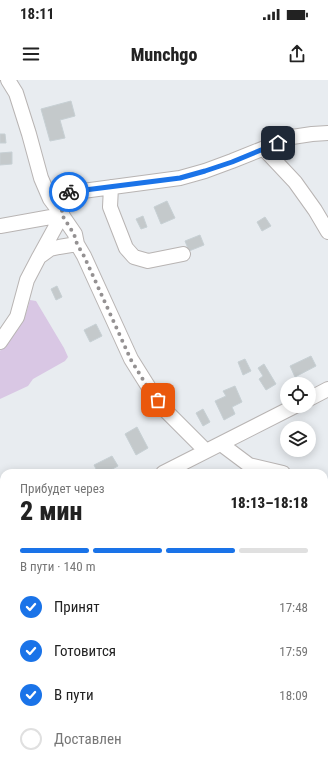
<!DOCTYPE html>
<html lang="ru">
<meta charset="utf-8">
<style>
:root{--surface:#fff;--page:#f2f2f2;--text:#222;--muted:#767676;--line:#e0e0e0;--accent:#1a73e8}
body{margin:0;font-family:"Roboto Condensed",sans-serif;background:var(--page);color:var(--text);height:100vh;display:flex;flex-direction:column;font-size:15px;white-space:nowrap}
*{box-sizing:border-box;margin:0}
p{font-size:13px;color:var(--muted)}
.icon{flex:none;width:22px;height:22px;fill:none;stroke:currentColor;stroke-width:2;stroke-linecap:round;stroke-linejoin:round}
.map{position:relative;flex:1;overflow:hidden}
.sheet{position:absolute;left:0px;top:389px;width:328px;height:300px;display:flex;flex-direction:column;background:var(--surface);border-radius:12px 12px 0 0;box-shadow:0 2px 10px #0003}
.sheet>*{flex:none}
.fabs{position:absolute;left:280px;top:297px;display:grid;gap:8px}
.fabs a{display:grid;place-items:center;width:36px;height:36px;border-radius:50%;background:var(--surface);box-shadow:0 2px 10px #0003;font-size:20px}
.pin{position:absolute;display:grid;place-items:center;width:34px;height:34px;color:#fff;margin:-17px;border-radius:8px;box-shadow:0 2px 6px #0006}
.courier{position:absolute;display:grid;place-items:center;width:40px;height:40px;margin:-20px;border:3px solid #1a73e8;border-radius:50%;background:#fff;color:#222;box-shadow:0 1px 5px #0007}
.summary em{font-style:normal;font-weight:800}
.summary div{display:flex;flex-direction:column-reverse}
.summary{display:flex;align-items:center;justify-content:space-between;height:68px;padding:0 20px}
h1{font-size:26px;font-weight:800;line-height:30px}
.bar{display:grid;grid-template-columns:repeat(4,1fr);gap:6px 4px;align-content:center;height:48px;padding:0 20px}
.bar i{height:5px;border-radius:3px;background:var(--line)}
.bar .current{background:var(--accent)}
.bar p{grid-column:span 4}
ol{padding:0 20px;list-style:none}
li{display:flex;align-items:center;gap:12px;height:44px}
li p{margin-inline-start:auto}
li .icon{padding:4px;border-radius:50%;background:var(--accent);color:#fff;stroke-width:4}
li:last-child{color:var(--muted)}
li i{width:22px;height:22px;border:2px solid var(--line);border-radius:50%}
.status{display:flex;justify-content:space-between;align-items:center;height:28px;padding:0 20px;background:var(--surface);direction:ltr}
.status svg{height:11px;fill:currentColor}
header{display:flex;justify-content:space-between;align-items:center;height:52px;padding:0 20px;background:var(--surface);font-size:18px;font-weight:800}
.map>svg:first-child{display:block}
.green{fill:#d9c7e4}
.building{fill:#c4c9cb;stroke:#c7d0d4}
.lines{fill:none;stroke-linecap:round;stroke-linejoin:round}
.minor-casing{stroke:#b8b4b3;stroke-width:16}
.major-casing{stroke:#6cbbe4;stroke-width:20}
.minor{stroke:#fff;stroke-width:14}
.major{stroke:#b5d9f7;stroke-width:18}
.done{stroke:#949192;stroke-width:4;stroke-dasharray:0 7.2}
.route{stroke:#1a73e8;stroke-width:5}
</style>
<div class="status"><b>18:11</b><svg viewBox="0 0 49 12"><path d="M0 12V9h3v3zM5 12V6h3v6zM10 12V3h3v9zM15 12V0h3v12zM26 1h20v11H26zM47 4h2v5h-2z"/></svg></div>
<header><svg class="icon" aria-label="menu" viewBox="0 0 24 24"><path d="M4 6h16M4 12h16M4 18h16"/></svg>Munchgo<svg class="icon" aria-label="share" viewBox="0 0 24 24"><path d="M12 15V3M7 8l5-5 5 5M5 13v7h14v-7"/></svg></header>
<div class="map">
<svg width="328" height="689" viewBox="0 0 328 689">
<rect width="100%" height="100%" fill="#e8ecf0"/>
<path class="green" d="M30,220L36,221L64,268L68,277L65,281L33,299L28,306L0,319V271C5,263 12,257 18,249C24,240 27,231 30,220Z"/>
<path class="building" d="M71,21L75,36L60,40L65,58L50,61L41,29Z
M0,54H5L6,63H0Z
M12,72V84L0,85V73Z
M167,121L175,138L161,144L154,127Z
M143,136L147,147L141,149L136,139Z
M265,137L271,146L262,151L257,142Z
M200,155L204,165L189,171L185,161Z
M57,206L62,217L56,220L51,209Z
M96,244L102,256L90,262L84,250Z
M311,276L316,286L295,297L290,286Z
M245,279L251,291L243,295L238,282Z
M264,284L276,304L266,310L259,299L263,296L258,288Z
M235,306L242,322L232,327L235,334L224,340L215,321L226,316L223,311Z
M203,329L210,342L203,346L196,333Z
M137,347L148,368L136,375L125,354Z
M112,376L118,386L105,393H98L94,385Z
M328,479V492H327L324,488V482Z
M324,550L328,556V565L324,568Z
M0,589H1L4,596V607L0,609Z"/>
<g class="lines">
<g class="minor-casing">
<path id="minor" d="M8,0L16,13L29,54L41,98L50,119L62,135L75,154L77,164L84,176L131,279L151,311L165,330L206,371
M264,69L295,102L315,130L328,152
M111,107L110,127L126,168L134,177L148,181L183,174
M0,146L62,135
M39,177L62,135V119L68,113L180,98L205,91L232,81L292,57L312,54L328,53
M0,262L17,237L27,200L39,177L50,169L59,167L77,164
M309,319L328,309
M221,364L249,385L283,393
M163,393L295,326
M324,435L328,443
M0,477L4,474
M324,612L328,606
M77,689L95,685
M209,689L216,685"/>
</g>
<g class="major-casing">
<path id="major" d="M324,651L328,644
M303,689L306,685"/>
</g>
<use href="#minor" class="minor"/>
<use href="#major" class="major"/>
</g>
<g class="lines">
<path class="done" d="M69,112L62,119V135L74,154L77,164L84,176L131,280L150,311L158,320"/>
<path class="route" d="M69,112L180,98L205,91L232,82L278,63"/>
</g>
</svg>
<div class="fabs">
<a><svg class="icon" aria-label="locate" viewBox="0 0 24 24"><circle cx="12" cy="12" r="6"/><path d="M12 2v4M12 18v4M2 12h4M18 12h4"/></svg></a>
<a><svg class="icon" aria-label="layers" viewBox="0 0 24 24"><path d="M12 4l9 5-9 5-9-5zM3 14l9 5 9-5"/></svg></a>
</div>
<div class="pin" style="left:158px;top:320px;background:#ea580c"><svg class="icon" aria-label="bag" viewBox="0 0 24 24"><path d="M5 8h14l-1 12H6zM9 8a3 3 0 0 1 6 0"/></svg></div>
<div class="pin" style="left:278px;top:63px;background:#1f2937"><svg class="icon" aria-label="home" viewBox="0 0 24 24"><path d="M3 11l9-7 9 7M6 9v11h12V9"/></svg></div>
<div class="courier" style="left:69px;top:112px"><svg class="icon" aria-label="bike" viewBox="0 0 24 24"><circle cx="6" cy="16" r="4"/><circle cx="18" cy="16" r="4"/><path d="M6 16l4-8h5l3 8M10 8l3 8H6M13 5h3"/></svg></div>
<section class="sheet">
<div class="summary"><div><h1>2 мин</h1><p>Прибудет через</p></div><em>18:13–18:18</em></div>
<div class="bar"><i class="current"></i><i class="current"></i><i class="current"></i><i></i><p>В пути · 140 m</p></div>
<ol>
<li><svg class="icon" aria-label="check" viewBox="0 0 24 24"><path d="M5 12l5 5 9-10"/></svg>Принят<p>17:48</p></li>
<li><svg class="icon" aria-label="check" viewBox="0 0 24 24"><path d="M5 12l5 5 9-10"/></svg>Готовится<p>17:59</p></li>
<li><svg class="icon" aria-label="check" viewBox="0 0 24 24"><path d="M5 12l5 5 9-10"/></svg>В пути<p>18:09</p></li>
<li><i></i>Доставлен</li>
</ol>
</section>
</div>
